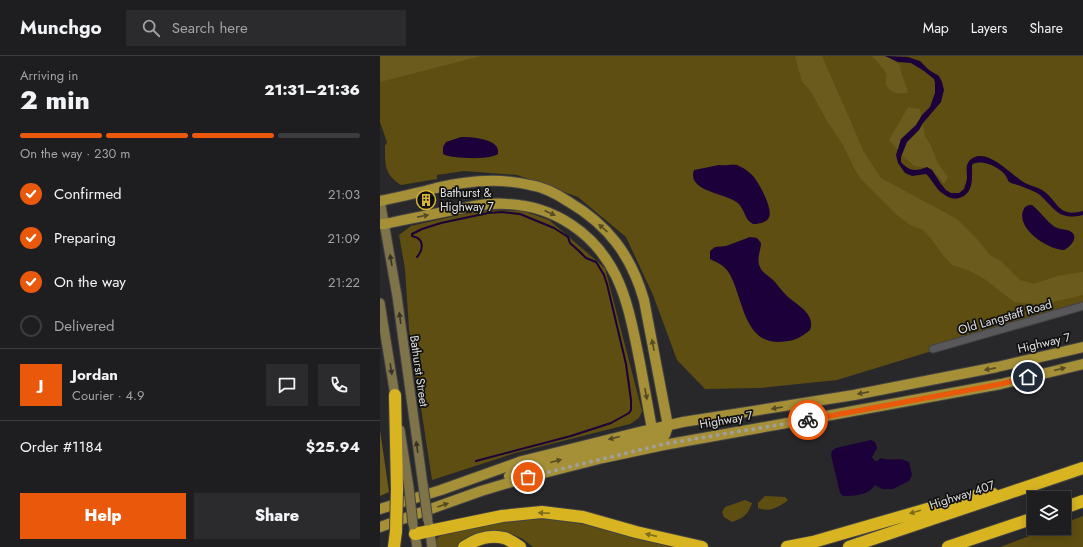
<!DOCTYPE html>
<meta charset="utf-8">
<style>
:root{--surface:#1e1e20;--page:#2b2b2d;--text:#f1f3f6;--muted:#a1a2a5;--line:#3c3c3e;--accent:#ea580c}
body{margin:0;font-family:Jost,sans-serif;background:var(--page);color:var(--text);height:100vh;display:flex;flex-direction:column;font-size:15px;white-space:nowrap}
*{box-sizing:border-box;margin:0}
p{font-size:13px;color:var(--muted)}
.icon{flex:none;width:22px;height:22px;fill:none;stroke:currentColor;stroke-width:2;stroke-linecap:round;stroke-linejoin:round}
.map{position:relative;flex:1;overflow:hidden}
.sheet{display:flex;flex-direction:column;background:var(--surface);width:380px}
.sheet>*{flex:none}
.buttons{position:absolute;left:647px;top:435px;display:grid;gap:8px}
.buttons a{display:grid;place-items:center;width:44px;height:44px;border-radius:0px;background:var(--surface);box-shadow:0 2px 10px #0003,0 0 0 1px var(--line);font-size:20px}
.pin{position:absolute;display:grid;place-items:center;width:34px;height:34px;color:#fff;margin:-17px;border:2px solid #fff;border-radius:50%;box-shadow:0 1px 4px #0007}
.courier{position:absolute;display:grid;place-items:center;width:40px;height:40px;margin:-20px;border:3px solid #ea580c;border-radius:50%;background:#fff;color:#222;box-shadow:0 1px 5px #0007}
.summary em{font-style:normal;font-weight:800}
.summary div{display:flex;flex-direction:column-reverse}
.summary{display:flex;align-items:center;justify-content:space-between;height:68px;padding:0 20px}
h1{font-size:26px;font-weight:800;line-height:30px}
.bar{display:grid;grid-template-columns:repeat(4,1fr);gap:6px 4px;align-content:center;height:48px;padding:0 20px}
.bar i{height:5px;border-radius:3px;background:var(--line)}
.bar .on{background:var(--accent)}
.bar p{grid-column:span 4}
.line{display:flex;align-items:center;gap:10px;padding:0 20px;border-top:1px solid var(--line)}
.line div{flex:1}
.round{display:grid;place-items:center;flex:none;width:42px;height:42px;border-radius:0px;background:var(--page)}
ol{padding:0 20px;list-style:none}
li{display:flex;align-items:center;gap:12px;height:44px}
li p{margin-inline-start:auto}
li .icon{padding:4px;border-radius:50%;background:var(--accent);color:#fff;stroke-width:4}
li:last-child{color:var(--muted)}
li i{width:22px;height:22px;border:2px solid var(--line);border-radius:50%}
.button{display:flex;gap:8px;margin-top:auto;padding:8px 20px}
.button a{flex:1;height:46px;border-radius:0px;background:var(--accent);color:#fff;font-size:16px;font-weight:800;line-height:46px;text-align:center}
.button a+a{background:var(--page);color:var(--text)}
header{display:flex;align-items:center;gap:24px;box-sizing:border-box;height:56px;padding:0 20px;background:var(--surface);border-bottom:1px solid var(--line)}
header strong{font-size:19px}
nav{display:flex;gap:22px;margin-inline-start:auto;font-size:14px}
.search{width:280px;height:36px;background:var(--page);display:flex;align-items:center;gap:10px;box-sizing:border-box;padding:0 14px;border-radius:0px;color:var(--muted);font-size:15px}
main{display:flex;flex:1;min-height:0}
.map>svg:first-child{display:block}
.green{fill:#5e4e11}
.forest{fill:#6b5b1d}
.water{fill:#1b003a}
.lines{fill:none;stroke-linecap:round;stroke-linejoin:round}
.stream{stroke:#1b003a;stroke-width:2}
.street-casing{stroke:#434344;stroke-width:9}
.secondary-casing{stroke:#434344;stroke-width:11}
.primary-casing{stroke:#434344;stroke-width:12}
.highway-casing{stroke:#434344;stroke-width:14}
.street{stroke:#58575a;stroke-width:7}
.secondary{stroke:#7e7349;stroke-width:9}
.primary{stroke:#a58f37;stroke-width:10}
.highway{stroke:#d8b520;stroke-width:12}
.secondary-bridge-casing{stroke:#434344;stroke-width:11;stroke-linecap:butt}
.highway-bridge-casing{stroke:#434344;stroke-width:14;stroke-linecap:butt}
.secondary-bridge{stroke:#7e7349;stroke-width:9}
.highway-bridge{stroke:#d8b520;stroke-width:12}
.oneway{fill:#544a23}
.oneway2{fill:#373325}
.oneway3{fill:#7e6b1a}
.done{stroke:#a0a0a1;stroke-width:4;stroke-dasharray:0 7.2}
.route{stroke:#ea580c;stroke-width:5}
.labels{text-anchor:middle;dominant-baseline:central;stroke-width:3.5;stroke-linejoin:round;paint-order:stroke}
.poi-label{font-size:12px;fill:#e0e0e1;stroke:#111112;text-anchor:start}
.street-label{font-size:12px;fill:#e0e0e1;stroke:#111112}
</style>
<header>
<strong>Munchgo</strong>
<div class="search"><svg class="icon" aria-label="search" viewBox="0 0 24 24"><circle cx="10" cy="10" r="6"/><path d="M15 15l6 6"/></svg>Search here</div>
<nav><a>Map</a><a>Layers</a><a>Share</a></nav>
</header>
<main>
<section class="sheet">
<div class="summary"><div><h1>2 min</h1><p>Arriving in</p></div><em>21:31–21:36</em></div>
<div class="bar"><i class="on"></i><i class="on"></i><i class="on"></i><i></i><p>On the way · 230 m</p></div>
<ol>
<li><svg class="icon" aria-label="check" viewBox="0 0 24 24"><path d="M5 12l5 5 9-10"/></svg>Confirmed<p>21:03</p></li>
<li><svg class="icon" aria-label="check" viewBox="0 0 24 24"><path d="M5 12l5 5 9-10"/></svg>Preparing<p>21:09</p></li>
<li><svg class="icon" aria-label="check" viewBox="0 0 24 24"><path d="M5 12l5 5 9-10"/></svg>On the way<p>21:22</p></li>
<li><i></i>Delivered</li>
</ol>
<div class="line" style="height:72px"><b class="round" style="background:var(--accent);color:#fff">J</b><div><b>Jordan</b><p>Courier · 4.9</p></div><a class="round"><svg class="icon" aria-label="chat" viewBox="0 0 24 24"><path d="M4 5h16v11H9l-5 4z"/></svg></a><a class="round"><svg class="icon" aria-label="phone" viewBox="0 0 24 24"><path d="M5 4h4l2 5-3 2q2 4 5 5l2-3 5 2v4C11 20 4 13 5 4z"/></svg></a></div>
<div class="line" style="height:52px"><div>Order #1184</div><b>$25.94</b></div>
<div class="button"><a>Help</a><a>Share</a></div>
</section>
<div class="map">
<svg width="703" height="491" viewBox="0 0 703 491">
<rect width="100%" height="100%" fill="#28282a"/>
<path class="green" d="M0,0H703V249L457,324L380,332L325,333L297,304L273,239L246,181L198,141L137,119L84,115L57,119V123L21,129C4,118 5,108 5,90L7,86L0,66Z
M101,154L143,155L169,164L225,212L262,355L259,362L250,368L135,397L52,424L29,273L25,213L19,179L31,170Z
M385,440L405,441L408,444C399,451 389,457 378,452V447Z
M365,444L372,447C368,459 363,462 352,466L344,461L342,456L345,451Z
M703,460V491H620L671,472H684V467Z
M164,461L220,471L293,491H153L143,483L132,478L118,476L82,487L77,491H57L56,484L58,481L65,478L121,465Z"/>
<path class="forest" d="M0,0H101L0,26Z
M415,0H442L484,96L501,122L577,163L596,182L610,199L622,206L640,224L654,228L677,220L703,216V239L673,246L659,248L634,246L606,224L590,215L572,209L562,198L553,185L543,174L530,169L517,159L481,123L475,114L463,89L447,65L430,34L422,26Z
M492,0H507L520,9C521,21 526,26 528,37C520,38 509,38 506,28C505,25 507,21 506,18C503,11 497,6 492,0Z
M528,51L540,53L545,80L550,88L559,109L568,121L564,128L552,113L534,110L523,100L509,84Z
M0,374L9,436L0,440Z"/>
<path class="water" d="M505,0L528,1L540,5L549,14L559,20L562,26L564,34L561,46L543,67L539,74L527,86L521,101V106C529,115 535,116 547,111L552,114L561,128L566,134L571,137H579L584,133C585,129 587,125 587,121C587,115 585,109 590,104C606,89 632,120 645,127C651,130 657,131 662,134C679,145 677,162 703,155V159C679,165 675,153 660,139C655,135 638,129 631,127L628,125C627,114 601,101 592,109C592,122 594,138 579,142C573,144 567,141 562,137C555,132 552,123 546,118L532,120L525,117L518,107L516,99L521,83L536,69L542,59L550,51L555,37V27L554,23L544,15L531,7L518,6Z
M81,81C91,81 111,82 117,91C118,93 118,96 118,98C111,104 71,103 63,98V91L66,86Z
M339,109C345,110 352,108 357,109C362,111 370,116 373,120C379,127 395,155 388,163C385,167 378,168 373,168C365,164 365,155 359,148C348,137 306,136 314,114Z
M649,149H652C660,155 666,165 675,171C679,173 683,173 687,174C701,178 692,190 684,194C667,194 632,170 645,151Z
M370,181L377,182L381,187C381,195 376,202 380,211C382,217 391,221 395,226C399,231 403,236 407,240C417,249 436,258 430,274C419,283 414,285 399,286C363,287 363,240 349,217C344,209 338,207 330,203V195L335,191L346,190Z
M491,384L495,386L497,392L492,401L494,404L497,405L501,402C511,406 519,400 529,406L532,419L529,425L513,433H502L495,429C489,439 475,440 463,440L460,437L451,399L452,395L456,392Z"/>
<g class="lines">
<path class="stream" d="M37,201C44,193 44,182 32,180V178L42,173L61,167L108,157L122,156L140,158L174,172L188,181L190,187L199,195L206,202L216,206L218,209L224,219L227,228L246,308L251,344V354L249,357L231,367L191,380L96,405"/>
<g class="street-casing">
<path id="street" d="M553,293L703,250"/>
</g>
<g class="secondary-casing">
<path id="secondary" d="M0,144L17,240L43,429
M0,247L16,346
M20,374L29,432
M49,469L52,491
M34,473L37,491"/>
</g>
<g class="primary-casing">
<path id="primary" d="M0,145C19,141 38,137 56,132C65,130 74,128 83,127C104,124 129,124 150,129C164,131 177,138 189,146C228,169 251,199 264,244L288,370L285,379L174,406L129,420
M0,168H5C27,163 50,159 73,154C91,151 109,146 127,148C174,150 215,177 236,220C249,247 254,278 260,307C264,329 268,351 272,373L275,378
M0,453L61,434L142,405L259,376L303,366L474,339L617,311L703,291
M0,471L101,435L148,421L223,402L284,389L435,362L621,328L703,308"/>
</g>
<g class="highway-casing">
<path id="highway" d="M15,339L17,433
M684,452L703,445
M35,478L122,460L162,456L203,461L256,476L322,491
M14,491L16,475
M84,491C96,483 109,478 124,482C129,483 135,488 140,491
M407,491L433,486L589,441L613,438
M469,491L703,412
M568,491L654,462"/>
</g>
<use href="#street" class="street"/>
<use href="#secondary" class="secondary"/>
<use href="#primary" class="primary"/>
<use href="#highway" class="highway"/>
<g class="secondary-bridge-casing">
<path id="secondary-bridge" d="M43,429L48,465
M29,432L33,469"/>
</g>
<g class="highway-bridge-casing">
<path id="highway-bridge" d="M16,475L17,433"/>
</g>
<use href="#secondary-bridge" class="secondary-bridge"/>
<use href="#highway-bridge" class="highway-bridge"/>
</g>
<defs><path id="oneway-solid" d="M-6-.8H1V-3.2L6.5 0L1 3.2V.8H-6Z"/></defs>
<g class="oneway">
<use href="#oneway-solid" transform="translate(170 157) rotate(24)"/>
<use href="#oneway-solid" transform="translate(43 160) rotate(-11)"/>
<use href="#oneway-solid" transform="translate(223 172) rotate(-138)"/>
<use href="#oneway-solid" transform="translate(273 289) rotate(-101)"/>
<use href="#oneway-solid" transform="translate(610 313) rotate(169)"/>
<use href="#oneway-solid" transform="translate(680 313) rotate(-14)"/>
<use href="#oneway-solid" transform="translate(483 337) rotate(169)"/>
<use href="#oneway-solid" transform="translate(266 338) rotate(79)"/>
<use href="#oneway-solid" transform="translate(397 352) rotate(171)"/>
<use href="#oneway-solid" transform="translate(234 382) rotate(166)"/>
<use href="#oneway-solid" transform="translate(176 405) rotate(-15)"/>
<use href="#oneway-solid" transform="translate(63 449) rotate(-19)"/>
</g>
<g class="oneway2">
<use href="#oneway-solid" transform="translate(11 204) rotate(-100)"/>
<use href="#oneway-solid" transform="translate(20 262) rotate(-98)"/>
<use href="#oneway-solid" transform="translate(11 313) rotate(81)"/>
<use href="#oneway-solid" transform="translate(37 391) rotate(-98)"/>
</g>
<g class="oneway3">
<use href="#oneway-solid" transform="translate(535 456) rotate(164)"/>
<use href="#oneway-solid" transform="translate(164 457) rotate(-178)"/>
<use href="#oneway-solid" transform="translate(271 479) rotate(-167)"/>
</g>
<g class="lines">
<path class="done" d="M148,421L284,388L428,364"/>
<path class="route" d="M428,364L621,328L648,321"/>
</g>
<defs>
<g id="building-ring" transform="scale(1)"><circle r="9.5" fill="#111112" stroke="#d6b534" stroke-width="1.5"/><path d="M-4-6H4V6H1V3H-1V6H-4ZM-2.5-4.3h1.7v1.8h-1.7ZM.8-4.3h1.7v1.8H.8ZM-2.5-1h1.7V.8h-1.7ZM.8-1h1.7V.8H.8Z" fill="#d6b534"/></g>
</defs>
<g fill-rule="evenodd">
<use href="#building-ring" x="46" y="144"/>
</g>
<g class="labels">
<g class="poi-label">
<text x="60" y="137">Bathurst &amp;<tspan x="60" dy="14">Highway 7</tspan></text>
</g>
<g class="street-label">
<text transform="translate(625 261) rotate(-16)">Old Langstaff Road</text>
<text transform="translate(664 287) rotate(-13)">Highway 7</text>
<text transform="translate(39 315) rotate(82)">Bathurst Street</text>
<text transform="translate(346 364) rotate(-10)">Highway 7</text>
<text transform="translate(582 439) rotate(-18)">Highway 407</text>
</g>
</g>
</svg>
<div class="buttons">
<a><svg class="icon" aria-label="layers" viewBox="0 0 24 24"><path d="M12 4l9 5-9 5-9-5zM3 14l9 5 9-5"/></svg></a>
</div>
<div class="pin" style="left:148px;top:421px;background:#ea580c"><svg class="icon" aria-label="bag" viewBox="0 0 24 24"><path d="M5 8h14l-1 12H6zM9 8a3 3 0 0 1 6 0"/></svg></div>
<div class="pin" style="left:648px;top:321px;background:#1f2937"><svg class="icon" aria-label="home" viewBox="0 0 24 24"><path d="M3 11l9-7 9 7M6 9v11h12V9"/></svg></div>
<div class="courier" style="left:428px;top:364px"><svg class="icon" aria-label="bike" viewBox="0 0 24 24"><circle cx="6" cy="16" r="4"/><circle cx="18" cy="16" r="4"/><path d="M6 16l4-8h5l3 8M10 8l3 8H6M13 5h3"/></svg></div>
</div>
</main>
